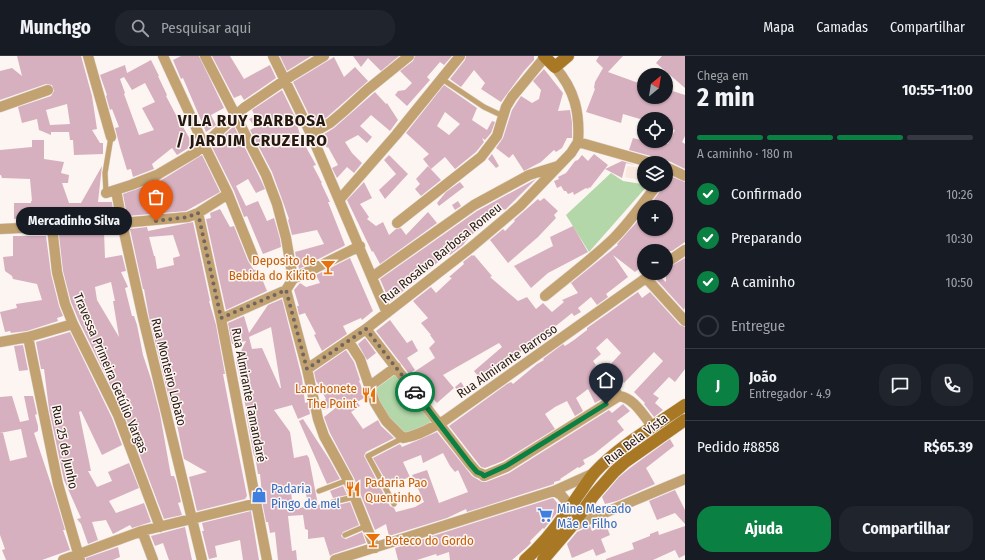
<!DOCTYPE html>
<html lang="pt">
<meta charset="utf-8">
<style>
:root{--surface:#171b24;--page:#20242c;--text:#f1f3f6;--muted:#9ea1a6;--line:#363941;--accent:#0b8043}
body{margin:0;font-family:"Fira Sans Condensed",sans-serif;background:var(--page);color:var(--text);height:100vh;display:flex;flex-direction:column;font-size:15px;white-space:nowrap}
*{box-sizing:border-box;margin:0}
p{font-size:13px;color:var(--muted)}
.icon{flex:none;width:22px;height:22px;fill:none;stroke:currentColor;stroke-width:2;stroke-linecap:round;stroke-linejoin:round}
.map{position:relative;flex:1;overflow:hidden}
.panel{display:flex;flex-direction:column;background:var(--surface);width:300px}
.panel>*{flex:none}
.needle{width:26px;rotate:30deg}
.controls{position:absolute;left:637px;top:12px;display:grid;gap:8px}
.controls a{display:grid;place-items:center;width:36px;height:36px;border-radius:50%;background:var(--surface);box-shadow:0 1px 3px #0004;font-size:20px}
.pin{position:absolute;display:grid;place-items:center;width:34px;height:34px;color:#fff;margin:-41px -17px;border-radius:50% 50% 50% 0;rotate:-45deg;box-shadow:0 0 4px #0007}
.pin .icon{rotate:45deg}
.courier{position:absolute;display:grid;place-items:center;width:40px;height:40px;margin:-20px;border:3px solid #0b8043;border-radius:50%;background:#fff;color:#222;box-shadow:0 1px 5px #0007}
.bubble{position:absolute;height:28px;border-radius:14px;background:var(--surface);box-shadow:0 1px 3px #0004;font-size:13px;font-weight:700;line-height:28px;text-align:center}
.head em{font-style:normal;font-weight:700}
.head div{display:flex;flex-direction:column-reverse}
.head{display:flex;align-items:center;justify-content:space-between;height:68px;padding:0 12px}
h1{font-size:26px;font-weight:700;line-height:30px}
.bar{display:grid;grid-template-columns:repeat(4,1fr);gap:6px 4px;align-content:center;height:48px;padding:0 12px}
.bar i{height:5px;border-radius:3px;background:var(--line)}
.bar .on{background:var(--accent)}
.bar p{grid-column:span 4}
.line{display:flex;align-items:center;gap:10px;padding:0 12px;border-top:1px solid var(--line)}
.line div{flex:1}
.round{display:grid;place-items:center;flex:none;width:42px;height:42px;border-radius:16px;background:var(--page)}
ol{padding:0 12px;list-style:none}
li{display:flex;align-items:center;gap:12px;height:44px}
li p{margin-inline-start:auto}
li .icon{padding:4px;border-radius:50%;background:var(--accent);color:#fff;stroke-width:4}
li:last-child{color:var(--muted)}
li i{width:22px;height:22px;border:2px solid var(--line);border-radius:50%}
.primary-button{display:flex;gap:8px;margin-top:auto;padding:8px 12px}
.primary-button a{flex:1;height:46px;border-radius:16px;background:var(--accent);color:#fff;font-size:16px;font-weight:700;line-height:46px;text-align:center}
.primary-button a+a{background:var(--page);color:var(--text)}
header{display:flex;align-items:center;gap:24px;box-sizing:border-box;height:56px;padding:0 20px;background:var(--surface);border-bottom:1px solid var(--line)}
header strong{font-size:19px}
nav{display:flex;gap:22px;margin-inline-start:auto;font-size:14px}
.search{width:280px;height:36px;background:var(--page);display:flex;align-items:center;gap:10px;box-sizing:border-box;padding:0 14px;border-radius:16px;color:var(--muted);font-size:15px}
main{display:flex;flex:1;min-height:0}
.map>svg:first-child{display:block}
.built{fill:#fae8df}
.green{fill:#b3d7a8}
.building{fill:#d7b0bf;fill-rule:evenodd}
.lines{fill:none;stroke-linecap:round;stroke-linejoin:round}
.lane-casing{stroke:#dad2cd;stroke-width:6}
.street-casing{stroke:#dad2cd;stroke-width:11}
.secondary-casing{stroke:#dad2cd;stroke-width:13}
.lane{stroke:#c3a272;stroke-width:5}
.street{stroke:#c3a272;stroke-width:10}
.secondary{stroke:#a87824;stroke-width:12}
.done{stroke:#71655f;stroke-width:4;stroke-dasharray:0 7.2}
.route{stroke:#0b8043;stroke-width:5}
.labels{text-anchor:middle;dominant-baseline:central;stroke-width:3;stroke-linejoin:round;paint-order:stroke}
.street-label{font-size:13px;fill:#251811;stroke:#fdf5f1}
.food-label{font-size:13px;fill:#c56008;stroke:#fdf5f1;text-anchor:end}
.shop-label{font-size:13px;fill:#366cbe;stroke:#fdf5f1;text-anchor:start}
.district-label{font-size:17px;font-weight:bold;letter-spacing:1px;fill:#251811;stroke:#fdf5f1}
</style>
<header>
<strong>Munchgo</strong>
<div class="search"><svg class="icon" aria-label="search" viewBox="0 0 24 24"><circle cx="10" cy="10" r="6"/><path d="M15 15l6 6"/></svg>Pesquisar aqui</div>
<nav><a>Mapa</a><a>Camadas</a><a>Compartilhar</a></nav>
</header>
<main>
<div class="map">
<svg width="685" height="504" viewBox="0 0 685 504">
<rect width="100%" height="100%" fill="#fdf5f1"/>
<path class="built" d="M627,110L644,112V125L625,121Z"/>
<path class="green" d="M611,117L623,125L648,129L589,196L566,159Z
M396,318L432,365L419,373L405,378L386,361L374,334Z"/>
<path class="building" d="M17,0H81L92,40L97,73L92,74L100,87H103V98L74,99L73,84H70L69,76H51V79L39,74L37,63L22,67L18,51L51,40L54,35L52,29L46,28L0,44V15L12,12L22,20ZM67,48L70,68L50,69L46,54Z
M181,0H199L224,52L211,59L216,69L206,76L183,22L181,23L173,4Z
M212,0H230L244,23L270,9L276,22L244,44L241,39L234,42Z
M280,0H311L287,15Z
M353,0H399L381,15L368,2L361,11Z
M415,0H452L444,9L440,6L427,21L430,24L407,50L395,39L398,35L405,34L412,27L400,15L413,5Z
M466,0H534V4L524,15L501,46L481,33L485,27L474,14L461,31L450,23L465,4Z
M599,0H623L608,16L644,29V41H666V33L685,39V80L682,86L685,88V113L669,105L629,94L633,82L644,85H659L668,88L675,74L666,71V63H640L623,58L621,67L586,56L595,33L594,32L595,26L603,12L596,5Z
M662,0H685V32L656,7Z
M334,1L344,21L355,11L368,25L326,62L314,69L293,26Z
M151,4L159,20H158L167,39L166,40L176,59L178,58L182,66L181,67L193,89L177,99L172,92L152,108L154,113L133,121L131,113L127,114L120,91L115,72L119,71L112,53L110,54L106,40L107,39L100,19L125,9L127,17ZM124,21L132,34L145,27L155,46L142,52L154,74L139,79L124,38L125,37L120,23Z
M544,13L563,37L558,55L570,54L572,66V82H567L562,92L556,96L554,94L541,106L524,115L513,98L509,102L496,92L503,82L512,54L521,40L532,47L539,43L541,34L533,25Z
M444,29L477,52L472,64L487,74L492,65L495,66L491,77L485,84L482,82L484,86L476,96L455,113L445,101L431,113L423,103L429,98L406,77ZM445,56L460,68L449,79L437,70Z
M282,34L297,65L296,66L302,84L316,109L313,110L322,127H321L330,146H328L345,189L344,190L299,213L295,196L324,188L317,174L292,179L288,164L289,163L283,146L272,116L250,74L255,71L249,63L255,60L252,54Z
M375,36L386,48L387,47L398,64L390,75L371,59L360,70L372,81L367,87L358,79L345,86L352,97L362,107L354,117L347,111L337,122L332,112L338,109L328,91L327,92L321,80L334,72Z
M234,70L260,122L265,133L256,137L248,123L236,130L246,150L258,145L267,165L274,162L280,183L281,191L263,198L247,160L244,161L234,135L212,91L227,84L225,78Z
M32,84H44V103L64,106L61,117L69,119L68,127H62L69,147H81L102,110L98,146H112L114,161L60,164V162L41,161L14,163V147H31V145H32L30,123L2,122L1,119H0V94L32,91Z
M492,98L499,110L496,112L488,103Z
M594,98L608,109L590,132L589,131L588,133L586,132L574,139L573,136L568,138L566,135H564L561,130L557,132L554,125L559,123L558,121L566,117L575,105L578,104L582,99L588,105Z
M202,99L220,136L186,155L127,160L123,138L160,125Z
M389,99L408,118L385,143L379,134L396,118L384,104Z
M622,105L635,109L626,107L622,122L605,113Z
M428,110L441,124L421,140L415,133L420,128L416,123Z
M670,120L685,126V186L672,195H644V209L635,216L613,199L628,221L606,238L608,241L597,249L591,241L578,252L581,256L574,260L572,257L552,273L553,274L545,280L540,289L536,292L534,290L530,293L528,290L508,305L502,311V312L495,318L496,319L484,328L474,315L502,291L499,287L443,319L454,332L437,347L424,332L422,333L411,318L435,302L429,292L435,286L430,279H431L421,267L428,262L413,245L431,231L436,237L452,222L449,221L464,208L463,206L472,199L473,200L474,199L492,220L490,221L518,245L527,241L536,253L543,247L552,256L564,246L562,244L578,237L571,227L618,189L617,188L644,158V173H666V151H648L662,133L663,129H666V125Z
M536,123L505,154L504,153L498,157L497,155L482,168L484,170L471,179L463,189L450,199L449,197L390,246L380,223L477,155Z
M364,126L372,142L360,148L369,161L367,163L376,170L383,166L389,179L396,173L401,172L406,179L428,156L437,167L380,208L373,195L372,196L347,144Z
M460,126L464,131L439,150L437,147L446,136Z
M544,142L558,155L554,159L556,162L538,181L508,207L490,184L503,173L505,175L515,165L514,164L538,143L540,145Z
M458,145L461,150L455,154L452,149Z
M220,153L230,171L234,170L248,205L254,214L258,213L267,235L226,254L206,163L211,162L210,157Z
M193,166L210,245H209L216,269L225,318H223L231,360L247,440L245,443L197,455L189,421L207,416L184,403L174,354H172L149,261L144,233H143L130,173L147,171L148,175ZM173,179L180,200L173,202L174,209L157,213L155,200H154L149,181Z
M573,170L588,196L548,217L531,232L514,210L553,190L550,181Z
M83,175L104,176L105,202L122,199L126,215L121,216L128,231L125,232L132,260H134L137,269L143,299L151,323L160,358L171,420H174L176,425L181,446L178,447L182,459L164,463L124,357L79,265L71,246L63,215L59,179L60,177ZM111,226L115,245H113L119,281L97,244L95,231Z
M13,180H46L51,218L59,250L63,260L57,262L58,265L27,275L11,277L10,275L5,276L0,256L17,252L16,248L42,244L37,228L13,223L12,220L5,215L3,201L13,200Z
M350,202L373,255L362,264L361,262L343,270L347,278L322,295L314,279L316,278L305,257L299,259L297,250H299L294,234L300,227L306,231L320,227L316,219Z
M685,202V251L684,254L656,223L659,220L666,226V213Z
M638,236L642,242L650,236L680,269L685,271V313L675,326L669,321L653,338L659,342L655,347L663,354L654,361L644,348L645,347L634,336L663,305L654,296L624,327L608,311L621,297L607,282L596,292L601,298L593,305L596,309L593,313L592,319L604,339L601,341L602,343L595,347L588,333L576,342L583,355L575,360L567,345L555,351L545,358L555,373L503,405L485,412L481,411L449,370L507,328L511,326L513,328L537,308L544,304L543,303L563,288L565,290L574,284L587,274V272Z
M282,243L302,322L305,347L308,346L310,358L298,363L292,349L274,354L290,376L294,402L307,399L309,402L318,449L329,446L330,449L334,450L350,446L359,469L343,476L341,480L343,482L346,483L362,476L366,487L333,498L330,500L324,481L308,483V474L305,473L303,459L288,460L292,495L296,494L297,504H278L275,476L270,477L268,466H266L263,450L260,418H258L255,400H254L246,358L247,357L236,305L246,285L232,288L228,267L244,260L249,277L268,249ZM271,271L281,332H280L262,292L252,293L249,281ZM305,434L309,451L293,452L291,436Z
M390,264L407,287L412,284L418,295L407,302L415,314L409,318L376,275Z
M70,276L112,362L122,389L102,399L81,355L79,356L91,415H88L97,431L112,425L108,416L129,407L139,432L109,445L116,457L144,447L151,466L132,472L130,469L113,478L106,464L92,466L98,484L88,488L81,468L77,463L81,462L64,424L49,353L44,313H41L36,286Z
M365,282L376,297L367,304L358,288Z
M23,289L28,314L19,315L14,290Z
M346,294L354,306L360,324L359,325L366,341L357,346L360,350L351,356L363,373L378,364L381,370L394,382L366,396L364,400L390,450L394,452L396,456L415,451L424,446L412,419L427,414L439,447L468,436L458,414L455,416L450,410L443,397L423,407L421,399L403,406L410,421L399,425V423L389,430L373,402L400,388L402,391L437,376L472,420L482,426H486L509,417L609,354L612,357L623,348L630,355L617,365L624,374L594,398L583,404L585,408L579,412L578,411L560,423L561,424L554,426V428L467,456L466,453L447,462L389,480L386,468L375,474L354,422L330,377L324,361L342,347L323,354L321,346L326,343L322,336L323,335L316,325L314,316Z
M461,326L466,334L460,338L455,331Z
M12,340L20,366L29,364L24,340H33L37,358L35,359L38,370V375L34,377L54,437L65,474H63L70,494L42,504H6L2,494L5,493L0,479V377H3L10,405L27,401L21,373L0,377V341Z
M303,363L329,403L340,423L327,428L299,365Z
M670,383L674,390L646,412L655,428L617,445L605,448L602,441L619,421L630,412Z
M343,430L347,439L333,442L330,435Z
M675,434L685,454V468L675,457L657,464L649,445Z
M553,442L559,449V454L544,473L543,472L530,485L531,487L526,492L512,504H450L449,496L437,500L436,498L417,504H398L395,492Z
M251,455L259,504H243L240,484L215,490L217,501L209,503L202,475H204L202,467Z
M606,469L610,479L601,483L606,496L596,500L593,493L572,502L567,488L577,476L590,470L592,475Z
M685,470V499L679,502L675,494L653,504H606V503L634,493L632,487L650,480V478L658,475L659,479Z
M185,471L192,504H169L163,487L155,490L151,480Z
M118,491L120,501L113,504H86V502Z"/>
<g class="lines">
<g class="lane-casing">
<path id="lane" d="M442,23L484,51L503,60
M106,137L105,117L111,81
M319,435L348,424
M333,446L354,441
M394,448L368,400L403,382
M345,479L366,470"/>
</g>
<g class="street-casing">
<path id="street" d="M88,0L111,81
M163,0L204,89L228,138L254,203
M205,0L266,119L277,148L286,182L293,223
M273,0L311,78L387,257
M555,11C575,34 580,57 578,86
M0,51L48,34
M311,78L330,67L343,56L367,34L409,0
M578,86L652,107
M666,111L685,120
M116,134L122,167L143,262L202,504
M106,137L131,129L157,119L196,96L244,52L291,20L324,0
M340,143L396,79L460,0
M198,157L221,263L267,504
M397,167L481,101L497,80L506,51L512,41L545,1
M52,171L57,216L65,248L73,268L118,359L160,471
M0,173L122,167L188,161L198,157L228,138
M666,207L685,194
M372,221L474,149L529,119L558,110
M646,222L685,265
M286,234L307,313L318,363L324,380L348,424L375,492
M545,240C568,221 592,203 614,182C630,166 643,147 657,129
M221,263L286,234L293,223L360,190
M366,273L470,408L477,416L482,418L484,420L506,411L619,340
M28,281L58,428L80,504
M0,286L28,281L73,268
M349,286L360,303L375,347L386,365L403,382C418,380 430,372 444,365L653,217
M307,313L366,273L469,193L520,150L571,97L578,86
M599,315L619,340C634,342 643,359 653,371
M370,330L396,311
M554,435L561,439L571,451
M571,471L685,423
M142,475L153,504
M63,504L142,475L257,447
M335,504L554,435L594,417"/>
</g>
<g class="secondary-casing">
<path id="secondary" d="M544,0L555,11L568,0
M525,504C546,486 562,464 577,441C583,433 588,424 595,416C620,389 655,370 685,349
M543,504L571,471L594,439L614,416L625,406L685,364"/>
</g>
<use href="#lane" class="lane"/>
<use href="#street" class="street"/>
<use href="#secondary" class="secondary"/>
</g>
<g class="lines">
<path class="done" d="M156,165L188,161L198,157L221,262L286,234L307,313L366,273L415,336"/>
<path class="route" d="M415,336L470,408L477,416L482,418L484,420L506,410L606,348"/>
</g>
<defs>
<g id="bar-bare" transform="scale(1.2)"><path d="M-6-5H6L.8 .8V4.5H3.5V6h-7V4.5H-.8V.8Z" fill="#e8710a" stroke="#fdf5f1" stroke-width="2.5" paint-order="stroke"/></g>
<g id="restaurant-bare" transform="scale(1.2)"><path d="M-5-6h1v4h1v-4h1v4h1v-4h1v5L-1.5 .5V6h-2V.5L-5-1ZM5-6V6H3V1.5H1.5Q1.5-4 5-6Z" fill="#e8710a" stroke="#fdf5f1" stroke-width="2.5" paint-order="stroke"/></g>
<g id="shop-bare" transform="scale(1.2)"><path d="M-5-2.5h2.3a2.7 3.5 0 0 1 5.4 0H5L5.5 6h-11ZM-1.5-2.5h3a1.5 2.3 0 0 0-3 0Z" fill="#3f7fe0" stroke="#fdf5f1" stroke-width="2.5" paint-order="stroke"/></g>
<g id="supermarket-bare" transform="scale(1.2)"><path d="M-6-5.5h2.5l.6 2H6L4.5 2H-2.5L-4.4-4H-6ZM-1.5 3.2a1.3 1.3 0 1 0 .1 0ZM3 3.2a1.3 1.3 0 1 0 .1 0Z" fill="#3f7fe0" stroke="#fdf5f1" stroke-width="2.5" paint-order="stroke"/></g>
</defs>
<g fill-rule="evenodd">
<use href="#bar-bare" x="328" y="211"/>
<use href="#restaurant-bare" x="369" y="339"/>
<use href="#restaurant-bare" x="353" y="433"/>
<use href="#shop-bare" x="259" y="439"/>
<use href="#supermarket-bare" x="545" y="459"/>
<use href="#bar-bare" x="373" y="484"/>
</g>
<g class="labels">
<g class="street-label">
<text transform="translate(441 197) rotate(-39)">Rua Rosalvo Barbosa Romeu</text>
<text transform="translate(507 305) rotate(-35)">Rua Almirante Barroso</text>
<text transform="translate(169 316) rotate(76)">Rua Monteiro Lobato</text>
<text transform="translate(111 317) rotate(67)">Travessa Primeira Getúlio Vargas</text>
<text transform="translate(249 339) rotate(79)">Rua Almirante Tamandaré</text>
<text transform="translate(636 383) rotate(-37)">Rua Bela Vista</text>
<text transform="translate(65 391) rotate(78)">Rua 25 de Junho</text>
</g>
<g class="food-label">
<text x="316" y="204">Deposito de<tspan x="316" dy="15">Bebida do Kikito</tspan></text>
<text x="357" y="332">Lanchonete<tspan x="357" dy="15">The Point</tspan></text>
<text x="365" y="426" text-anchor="start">Padaria Pao<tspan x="365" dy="15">Quentinho</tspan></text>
<text x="385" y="484" text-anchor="start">Boteco do Gordo</text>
</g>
<g class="shop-label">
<text x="271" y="432">Padaria<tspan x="271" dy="15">Pingo de mel</tspan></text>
<text x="557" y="452">Mine Mercado<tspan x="557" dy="15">Mãe e Filho</tspan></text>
</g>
<g class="district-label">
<text x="252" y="64">VILA RUY BARBOSA<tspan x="252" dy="20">/ JARDIM CRUZEIRO</tspan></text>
</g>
</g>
</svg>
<div class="controls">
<a><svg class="needle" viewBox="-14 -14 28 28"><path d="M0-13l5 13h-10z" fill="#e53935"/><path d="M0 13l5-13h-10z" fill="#9ea1a6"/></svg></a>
<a><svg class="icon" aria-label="locate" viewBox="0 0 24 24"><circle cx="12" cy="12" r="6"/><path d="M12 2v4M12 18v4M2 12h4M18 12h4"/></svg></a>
<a><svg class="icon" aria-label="layers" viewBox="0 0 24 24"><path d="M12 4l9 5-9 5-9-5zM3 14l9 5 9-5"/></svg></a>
<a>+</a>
<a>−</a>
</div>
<div class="pin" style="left:156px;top:165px;background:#ea580c"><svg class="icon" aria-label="bag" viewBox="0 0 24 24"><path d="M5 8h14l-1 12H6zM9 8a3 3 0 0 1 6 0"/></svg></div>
<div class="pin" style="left:606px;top:348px;background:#1f2937"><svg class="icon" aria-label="home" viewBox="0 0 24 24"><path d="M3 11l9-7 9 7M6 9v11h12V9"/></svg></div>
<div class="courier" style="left:415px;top:336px"><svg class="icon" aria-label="car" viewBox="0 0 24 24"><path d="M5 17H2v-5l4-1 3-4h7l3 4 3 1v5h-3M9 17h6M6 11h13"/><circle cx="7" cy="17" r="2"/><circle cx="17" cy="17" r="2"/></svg></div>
<div class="bubble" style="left:16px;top:151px;width:116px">Mercadinho Silva</div>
</div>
<section class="panel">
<div class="head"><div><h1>2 min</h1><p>Chega em</p></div><em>10:55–11:00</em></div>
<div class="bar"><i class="on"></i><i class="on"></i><i class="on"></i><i></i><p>A caminho · 180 m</p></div>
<ol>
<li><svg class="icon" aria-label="check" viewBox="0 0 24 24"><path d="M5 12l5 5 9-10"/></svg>Confirmado<p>10:26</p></li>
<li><svg class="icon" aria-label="check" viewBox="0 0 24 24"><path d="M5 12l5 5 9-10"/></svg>Preparando<p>10:30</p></li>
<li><svg class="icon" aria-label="check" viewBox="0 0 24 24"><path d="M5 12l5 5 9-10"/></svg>A caminho<p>10:50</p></li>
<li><i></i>Entregue</li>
</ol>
<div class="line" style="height:72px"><b class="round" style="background:var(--accent);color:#fff">J</b><div><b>João</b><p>Entregador · 4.9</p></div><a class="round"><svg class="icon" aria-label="chat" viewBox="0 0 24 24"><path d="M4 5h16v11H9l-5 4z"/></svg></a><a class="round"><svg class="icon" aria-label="phone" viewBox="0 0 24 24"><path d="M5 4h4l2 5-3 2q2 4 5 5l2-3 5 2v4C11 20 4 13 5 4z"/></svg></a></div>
<div class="line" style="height:52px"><div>Pedido #8858</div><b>R$65.39</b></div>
<div class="primary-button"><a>Ajuda</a><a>Compartilhar</a></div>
</section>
</main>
